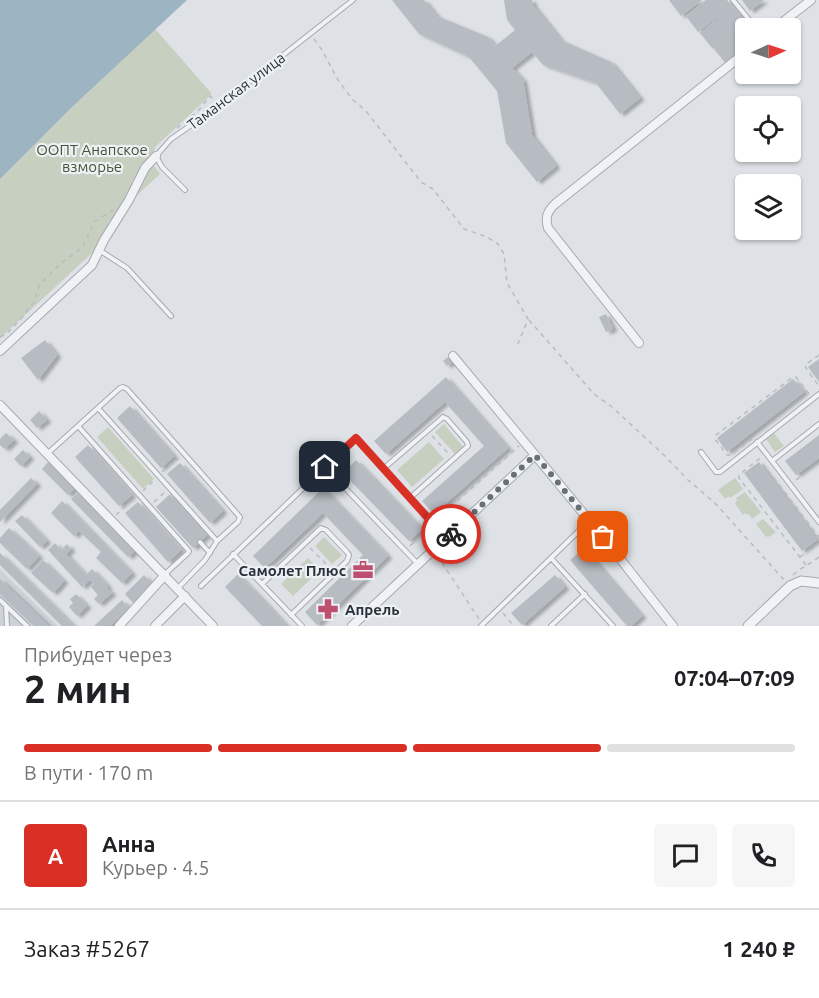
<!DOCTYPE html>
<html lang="ru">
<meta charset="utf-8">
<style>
:root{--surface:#fff;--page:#f6f6f6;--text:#202124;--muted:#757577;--line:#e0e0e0;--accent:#d93025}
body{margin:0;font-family:Ubuntu,sans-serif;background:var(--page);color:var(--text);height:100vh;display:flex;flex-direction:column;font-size:22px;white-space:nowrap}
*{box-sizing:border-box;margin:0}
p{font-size:20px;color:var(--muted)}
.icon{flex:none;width:33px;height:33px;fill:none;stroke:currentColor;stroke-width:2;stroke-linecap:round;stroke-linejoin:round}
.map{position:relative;height:626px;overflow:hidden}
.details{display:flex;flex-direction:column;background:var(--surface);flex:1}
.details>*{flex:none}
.needle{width:39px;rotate:87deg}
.fabs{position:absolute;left:735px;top:18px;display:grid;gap:12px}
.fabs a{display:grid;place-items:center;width:66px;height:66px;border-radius:6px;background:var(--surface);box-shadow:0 2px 4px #0004;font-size:30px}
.pin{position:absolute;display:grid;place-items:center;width:51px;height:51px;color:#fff;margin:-26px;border-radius:12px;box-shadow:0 3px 9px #0006}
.courier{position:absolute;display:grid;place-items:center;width:60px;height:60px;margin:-30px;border:4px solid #d93025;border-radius:50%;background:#fff;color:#222;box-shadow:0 2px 8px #0007}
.headline em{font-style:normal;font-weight:700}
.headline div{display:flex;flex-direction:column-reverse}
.headline{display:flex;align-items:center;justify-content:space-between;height:102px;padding:0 24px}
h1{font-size:39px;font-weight:700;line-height:45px}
.bar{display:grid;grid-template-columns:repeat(4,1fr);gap:9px 6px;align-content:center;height:72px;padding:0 24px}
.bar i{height:8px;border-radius:4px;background:var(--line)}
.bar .on{background:var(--accent)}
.bar p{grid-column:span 4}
.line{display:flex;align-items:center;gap:15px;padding:0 24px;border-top:2px solid var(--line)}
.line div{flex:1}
.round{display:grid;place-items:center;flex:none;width:63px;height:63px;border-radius:6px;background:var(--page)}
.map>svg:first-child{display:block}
.built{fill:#ccd2d7}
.green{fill:#c6cfc0}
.water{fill:#9db4c2}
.building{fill:#b6bcc2;filter:url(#shadow)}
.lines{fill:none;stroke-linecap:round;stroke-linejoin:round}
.service-casing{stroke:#a4aaaf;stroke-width:6}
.minor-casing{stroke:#a4aaaf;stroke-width:10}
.tertiary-casing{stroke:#a4aaaf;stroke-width:11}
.path{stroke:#b8bcc1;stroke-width:1.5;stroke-dasharray:4.5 4.5;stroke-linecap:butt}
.service{stroke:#f0f2f5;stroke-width:4}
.minor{stroke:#f0f2f5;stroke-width:8}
.tertiary{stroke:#f0f2f5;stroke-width:9}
.done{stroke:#687077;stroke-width:6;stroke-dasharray:0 10.8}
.route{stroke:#d93025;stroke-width:8}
.labels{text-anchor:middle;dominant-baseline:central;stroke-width:4.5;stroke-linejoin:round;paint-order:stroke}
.street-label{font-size:15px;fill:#29323b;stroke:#edf1f4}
.park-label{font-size:15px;fill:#415538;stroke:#edf1f4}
.poi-label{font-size:15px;font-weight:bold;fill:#29323b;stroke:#edf1f4;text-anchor:end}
</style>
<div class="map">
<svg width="819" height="626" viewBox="0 0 819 626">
<defs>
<filter id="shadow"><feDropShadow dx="4.5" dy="2.5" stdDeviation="1.5" flood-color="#0004"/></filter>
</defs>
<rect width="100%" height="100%" fill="#dee2e6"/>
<path class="built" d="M0,569L58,626H0Z"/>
<path class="green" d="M150,23L212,94L155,147L152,164L160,174L108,222L116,231L0,338V169Z
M444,424L463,447L455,454L435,432Z
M108,427L154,479L143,489L97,437Z
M774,433L784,446L775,452L766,439Z
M429,442L444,459L412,487L397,470Z
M735,478L743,489L730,498L729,496L725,499L718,490Z
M745,492L761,512L752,519L749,514L747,515L745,513L743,515L735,504L737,500L736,498Z
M763,519L776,532L769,537L768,536L766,537L756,524Z
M324,537L342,555L332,564L315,546Z
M308,558L320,570L293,596L281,584Z"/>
<path class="water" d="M0,0H187L73,106L0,179Z"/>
<path class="building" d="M392,0H424L437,16L488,37L495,46L515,30L507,20L504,0H532L533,5L561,40L611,62L640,98L620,114L596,83L543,65L532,52L512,68L523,80L532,135L556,166L537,182L506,143L497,91L469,57L419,34Z
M669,0H702L681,16Z
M706,0H727L732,6L698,32L686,16Z
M742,0H764L750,11Z
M733,6L746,22L713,49L700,33Z
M747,23L752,28H746V50L727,65L714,49Z
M606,314L613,329L606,332L599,317Z
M45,340L57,355L38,380L21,358Z
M448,357L452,362L447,366L443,361Z
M819,359V382L808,367Z
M446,377L508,448L434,514L422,501L484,446L445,402L386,454L374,441Z
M793,379L804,392L727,452L717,438Z
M130,406L174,456L161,468L117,418Z
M39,411L47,420L37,428L30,420Z
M6,433L14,440L5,449L0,445V439Z
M819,435V458L796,475L785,461Z
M88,445L132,495L119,506L75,457Z
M23,450L30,457L21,466L14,459Z
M356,460L422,529L409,541L343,473Z
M48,462L74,489L68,495L42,469Z
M759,462L817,540L802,551L744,473Z
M180,463L223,511L210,523L167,474Z
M31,478L37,484L0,522V510Z
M323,488L388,556L317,625L305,612L363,555L323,513L265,568L253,556Z
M78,493L135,551L128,557L71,499Z
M170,494L207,535L193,548L156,507Z
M62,501L132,573L122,583L96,558L101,552L79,531L74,536L51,513Z
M138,502L181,550L168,562L125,513Z
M22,515L47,541L40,547L15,521Z
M9,528L39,556L27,569L0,543V538Z
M55,543L61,550L67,544L71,549L66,554L86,575L92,569L108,586L106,587L112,593L99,604L94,599L98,595L91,587L94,584L90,580L82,587L48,550Z
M584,548L642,616L631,626H627L570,560Z
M0,553L74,626H62L0,565Z
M43,560L64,581L53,593L31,573Z
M238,574L260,597L287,626H262L225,587Z
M144,575L153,585L134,604L125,594Z
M555,575L565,587L522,625L511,613Z
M0,579L49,626H34L0,594Z
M76,594L87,606L77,616L69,607L73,603L70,599Z
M122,600L129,608L110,626H94Z"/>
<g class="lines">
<g class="service-casing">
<path id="service" d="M733,0L756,28
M185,190L162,167L156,156L171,139L216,108L353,0
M99,250L127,268L171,316
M98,408L217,541
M78,426L189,551L188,553L165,574
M757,442L772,461L819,424
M701,452L716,472H720L819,394
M47,454L120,388L123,387L127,389L240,517L238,522L217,541L205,560L178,588
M772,461L819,522
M383,469L441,419L443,417L447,419L467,442L468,446L410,498
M200,542L210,553
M233,554L302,626
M551,558L613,626
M418,564L325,467L356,438L446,538
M262,584L321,528L326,530L347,552L349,555L347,561L291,615
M201,586L320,472
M0,600L27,626
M6,606L7,626
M481,626L589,521
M551,626L585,594"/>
</g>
<g class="minor-casing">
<path id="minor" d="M775,28L811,0
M639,343L548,228C545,217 547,212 555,204L746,52
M0,351L92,265L104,240L129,200L145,168L156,156
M453,356L603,537L673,626
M0,405L213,626
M119,626L165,575
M155,626L185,596
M352,626L535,455"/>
</g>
<g class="tertiary-casing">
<path id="tertiary" d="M748,626L790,586L801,581L819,583"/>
</g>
<path class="path" d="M314,39L322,50L338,80L352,99L366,111L421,182L433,189L464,229L487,237L498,244L504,254L507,283L528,319L518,344
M177,128L198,111L210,96L214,100
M529,320L594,394L612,407L665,456L688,480L715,503L785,581
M0,337L6,334L20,320L34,302L40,284L60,264L83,247L94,222L113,210
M819,355L805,365L807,370L819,386
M432,436L449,454
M752,439L731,455H727L715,439L716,435L793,377H796L809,394
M162,472L179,458
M796,480L819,463
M143,491L154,480
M154,502L166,491
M116,515L135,498
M437,519L519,446
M410,546L428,529
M310,548L330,568
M437,555L479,619
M800,557L819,543
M806,565L739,478V475L759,459L819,537
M793,575C802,567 810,564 819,557
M503,613L514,626"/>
<use href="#service" class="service"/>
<use href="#minor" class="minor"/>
<use href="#tertiary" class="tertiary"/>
</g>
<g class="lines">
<path class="done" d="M451,534L535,455L603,537"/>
<path class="route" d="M325,467L356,438L446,538L451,534"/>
</g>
<defs>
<g id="office-bare" transform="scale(1.62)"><path d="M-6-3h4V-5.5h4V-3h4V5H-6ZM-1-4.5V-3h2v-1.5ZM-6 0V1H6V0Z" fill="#be506f" stroke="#edf1f4" stroke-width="2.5" paint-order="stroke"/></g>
<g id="pharmacy-bare" transform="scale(1.62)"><path d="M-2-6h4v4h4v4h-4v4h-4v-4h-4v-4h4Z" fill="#be506f" stroke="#edf1f4" stroke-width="2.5" paint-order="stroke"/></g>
</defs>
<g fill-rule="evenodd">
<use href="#office-bare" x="363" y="570"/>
<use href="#pharmacy-bare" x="328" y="609"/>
</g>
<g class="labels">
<g class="street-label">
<text transform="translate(236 91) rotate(-37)">Таманская улица</text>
</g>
<g class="park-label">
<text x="92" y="149">ООПТ Анапское<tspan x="92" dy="17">взморье</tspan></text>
</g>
<g class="poi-label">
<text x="346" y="570">Самолет Плюс</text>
<text x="345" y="609" text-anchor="start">Апрель</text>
</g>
</g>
</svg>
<div class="fabs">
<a><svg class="needle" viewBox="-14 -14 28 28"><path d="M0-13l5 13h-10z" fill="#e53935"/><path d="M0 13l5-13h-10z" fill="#757577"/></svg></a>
<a><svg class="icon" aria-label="locate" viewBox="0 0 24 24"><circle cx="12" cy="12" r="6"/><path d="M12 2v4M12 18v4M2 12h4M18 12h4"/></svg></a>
<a><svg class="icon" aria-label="layers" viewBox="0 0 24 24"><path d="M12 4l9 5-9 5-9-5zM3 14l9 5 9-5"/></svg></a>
</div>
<div class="pin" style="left:603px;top:537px;background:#ea580c"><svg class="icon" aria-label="bag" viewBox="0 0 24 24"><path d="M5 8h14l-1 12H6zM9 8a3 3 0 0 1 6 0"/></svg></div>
<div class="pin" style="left:325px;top:467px;background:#1f2937"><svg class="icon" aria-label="home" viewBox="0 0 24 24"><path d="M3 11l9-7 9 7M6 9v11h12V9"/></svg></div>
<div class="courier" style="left:451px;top:534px"><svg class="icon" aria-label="bike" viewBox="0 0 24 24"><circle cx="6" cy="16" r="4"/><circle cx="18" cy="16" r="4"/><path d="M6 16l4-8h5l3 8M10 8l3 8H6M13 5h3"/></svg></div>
</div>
<section class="details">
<div class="headline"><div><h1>2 мин</h1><p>Прибудет через</p></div><em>07:04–07:09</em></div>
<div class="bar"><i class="on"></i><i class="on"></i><i class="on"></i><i></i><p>В пути · 170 m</p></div>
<div class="line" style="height:108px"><b class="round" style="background:var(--accent);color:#fff">А</b><div><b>Анна</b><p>Курьер · 4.5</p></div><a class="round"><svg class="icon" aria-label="chat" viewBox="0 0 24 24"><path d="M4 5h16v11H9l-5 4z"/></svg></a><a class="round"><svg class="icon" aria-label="phone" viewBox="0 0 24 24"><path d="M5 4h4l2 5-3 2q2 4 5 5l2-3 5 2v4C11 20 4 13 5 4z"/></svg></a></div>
<div class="line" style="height:78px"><div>Заказ #5267</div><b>1 240 ₽</b></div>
</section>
